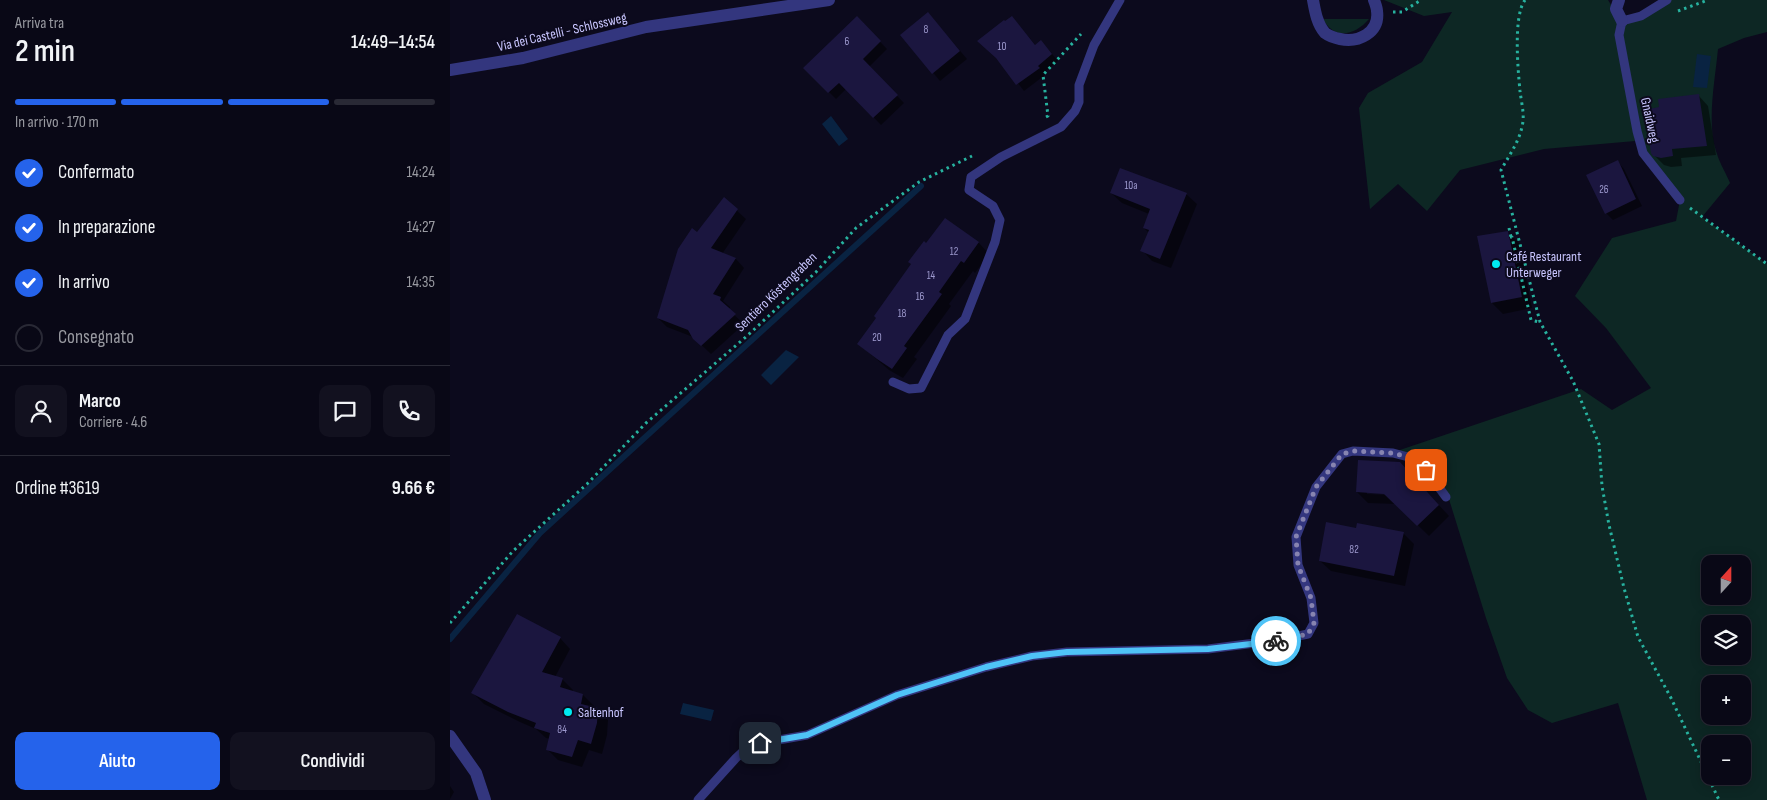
<!DOCTYPE html>
<html lang="it">
<meta charset="utf-8">
<style>
:root{--surface:#090816;--page:#12111f;--text:#f1f3f6;--muted:#999aa1;--line:#292935;--accent:#2563eb}
body{margin:0;font-family:"Sofia Sans Condensed",sans-serif;background:var(--page);color:var(--text);height:100vh;display:flex;flex-direction:column;font-size:19px;white-space:nowrap}
*{box-sizing:border-box;margin:0}
p{font-size:16px;color:var(--muted)}
.icon{flex:none;width:28px;height:28px;fill:none;stroke:currentColor;stroke-width:2;stroke-linecap:round;stroke-linejoin:round}
.map{position:relative;flex:1;overflow:hidden}
.side{display:flex;flex-direction:column;background:var(--surface);width:450px}
.side>*{flex:none}
.needle{width:32px;rotate:21deg}
.buttons{position:absolute;left:1251px;top:555px;display:grid;gap:10px}
.buttons a{display:grid;place-items:center;width:50px;height:50px;border-radius:10px;background:var(--surface);box-shadow:0 2px 12px #0003,0 0 0 1px var(--line);font-size:25px}
.pin{position:absolute;display:grid;place-items:center;width:42px;height:42px;color:#fff;margin:-21px;border-radius:10px;box-shadow:0 2px 8px #0006}
.courier{position:absolute;display:grid;place-items:center;width:50px;height:50px;margin:-25px;border:4px solid #4fc3f7;border-radius:50%;background:#fff;color:#222;box-shadow:0 1px 6px #0007}
.headline em{font-style:normal;font-weight:600}
.headline div{display:flex;flex-direction:column-reverse}
.headline{display:flex;align-items:center;justify-content:space-between;height:85px;padding:0 15px}
h1{font-size:32px;font-weight:600;line-height:38px}
.bar{display:grid;grid-template-columns:repeat(4,1fr);gap:8px 5px;align-content:center;height:60px;padding:0 15px}
.bar i{height:6px;border-radius:4px;background:var(--line)}
.bar .active{background:var(--accent)}
.bar p{grid-column:span 4}
.line{display:flex;align-items:center;gap:12px;padding:0 15px;border-top:1px solid var(--line)}
.line div{flex:1}
.round{display:grid;place-items:center;flex:none;width:52px;height:52px;border-radius:10px;background:var(--page)}
ol{padding:0 15px;list-style:none}
li{display:flex;align-items:center;gap:15px;height:55px}
li p{margin-inline-start:auto}
li .icon{padding:5px;border-radius:50%;background:var(--accent);color:#fff;stroke-width:4}
li:last-child{color:var(--muted)}
li i{width:28px;height:28px;border:2px solid var(--line);border-radius:50%}
.action{display:flex;gap:10px;margin-top:auto;padding:10px 15px}
.action a{flex:1;height:58px;border-radius:10px;background:var(--accent);color:#fff;font-size:20px;font-weight:600;line-height:58px;text-align:center}
.action a+a{background:var(--page);color:var(--text)}
main{display:flex;flex:1;min-height:0}
.map>svg:first-child{display:block}
.green{fill:#0d2724;fill-rule:evenodd}
.water{fill:#092342}
.shadow{fill:#0007;fill-rule:evenodd}
.lines{fill:none;stroke-linecap:round;stroke-linejoin:round}
.stream{stroke:#092342;stroke-width:6}
.building{fill:#1b163f}
.path{stroke:#27b29f;stroke-width:3;stroke-dasharray:2.5 4;stroke-linecap:butt}
.service{stroke:#33367e;stroke-width:9}
.minor{stroke:#33367e;stroke-width:12}
.done{stroke:#8784b0;stroke-width:5;stroke-dasharray:0 9}
.route{stroke:#4fc3f7;stroke-width:6}
.poi-dot{fill:#00ebf1;stroke:#0c0a1d;stroke-width:2}
.labels{text-anchor:middle;dominant-baseline:central;stroke-width:4;stroke-linejoin:round;paint-order:stroke}
.number-label{font-size:11px;fill:#9e9acf}
.street-label{font-size:14px;fill:#c9c6ff;stroke:#0c0a1d}
.poi-label{font-size:14px;fill:#c9c6ff;stroke:#0c0a1d;text-anchor:start}
</style>
<main>
<section class="side">
<div class="headline"><div><h1>2 min</h1><p>Arriva tra</p></div><em>14:49–14:54</em></div>
<div class="bar"><i class="active"></i><i class="active"></i><i class="active"></i><i></i><p>In arrivo · 170 m</p></div>
<ol>
<li><svg class="icon" aria-label="check" viewBox="0 0 24 24"><path d="M5 12l5 5 9-10"/></svg>Confermato<p>14:24</p></li>
<li><svg class="icon" aria-label="check" viewBox="0 0 24 24"><path d="M5 12l5 5 9-10"/></svg>In preparazione<p>14:27</p></li>
<li><svg class="icon" aria-label="check" viewBox="0 0 24 24"><path d="M5 12l5 5 9-10"/></svg>In arrivo<p>14:35</p></li>
<li><i></i>Consegnato</li>
</ol>
<div class="line" style="height:90px"><a class="round"><svg class="icon" aria-label="person" viewBox="0 0 24 24"><circle cx="12" cy="8" r="4"/><path d="M4 21q1-7 8-7t8 7"/></svg></a><div><b>Marco</b><p>Corriere · 4.6</p></div><a class="round"><svg class="icon" aria-label="chat" viewBox="0 0 24 24"><path d="M4 5h16v11H9l-5 4z"/></svg></a><a class="round"><svg class="icon" aria-label="phone" viewBox="0 0 24 24"><path d="M5 4h4l2 5-3 2q2 4 5 5l2-3 5 2v4C11 20 4 13 5 4z"/></svg></a></div>
<div class="line" style="height:65px"><div>Ordine #3619</div><b>9.66 €</b></div>
<div class="action"><a>Aiuto</a><a>Condividi</a></div>
</section>
<div class="map">
<svg width="1317" height="800" viewBox="0 0 1317 800">
<rect width="100%" height="100%" fill="#0c0a1d"/>
<path class="green" d="M934,0H1158L1171,21L1185,141L1094,149L1010,170L977,211L948,184L920,209L909,108L918,93L972,62L1002,12L974,16Z
M1217,0H1317V32L1294,38L1268,49C1265,81 1256,124 1267,154C1270,164 1276,173 1280,183L1252,217L1317,264V800H1197L1168,703L1102,723L1078,710L1057,678L1036,618L998,496L977,469L944,452L1131,389L1162,410L1201,388L1156,328L1125,296L1162,238L1226,221L1230,200L1193,153L1169,35L1172,21ZM1260,564H1292V596H1260ZM1260,624H1292V656H1260ZM1260,684H1292V716H1260ZM1260,744H1292V776H1260Z
M873,19H919C905,35 885,41 873,19Z"/>
<path class="water" d="M1247,54L1261,56L1257,88L1243,87Z
M381,116L398,139L389,146L372,124Z
M336,350L349,357L321,385L311,375Z
M233,703L264,710L261,721L230,714Z"/>
<path class="shadow" d="M478,13L517,59L490,81L452,35Z
M562,17L586,46L597,48L608,61L593,73L595,75L574,91L548,58Z
M407,18L437,49L419,67L454,103L431,125L396,89L386,99L355,68Z
M1249,96L1258,106L1266,155L1231,158L1232,166L1221,167L1214,165L1204,155Z
M1167,161L1174,169L1192,206L1163,220L1156,213Z
M661,193L736,194L747,204L721,268L702,261L692,250L699,233L694,228L699,214L672,203Z
M274,199L296,219L272,254L286,259L294,268L273,301L280,307L279,310L294,324L261,354L243,337L217,327L208,318L247,234Z
M495,219L529,243L539,254L525,273L523,271L499,304L501,306L464,357L467,359L453,378L439,370L409,344Z
M1058,232L1069,243L1082,308L1053,314L1042,303L1028,237Z
M960,474L999,516L979,536L946,504L918,503L907,492ZM917,492L940,493V495L917,494Z
M907,530L953,533L964,544L955,586L881,571L870,561Z
M110,638L120,649L105,677L112,679L123,690L122,692L133,695L144,706L143,708L147,709L158,720L157,735L152,754L139,750L132,767L108,760L97,749L100,739L96,738L86,729L70,722L34,704L23,693Z
M0,786L4,792L0,799Z"/>
<g class="lines">
<path class="stream" d="M0,639L90,533L471,186"/>
</g>
<path class="building" d="M478,12L510,51L482,74L450,35Z
M407,16L431,41L413,59L448,95L423,118L389,83L378,93L353,68Z
M562,16L585,45L591,40L602,54L588,66L590,68L566,85L546,58L527,41L554,20L555,21Z
M1249,94L1257,146L1222,149L1223,156L1211,158L1203,156L1201,153L1195,110L1209,107L1208,99Z
M1168,160L1186,199L1155,214L1136,175Z
M670,168L737,193L710,259L690,251L699,230L693,228L700,209L660,193Z
M274,197L288,209L261,248L286,258L263,294L271,297L270,300L286,314L251,346L243,339L238,330L207,318L228,249L242,228L247,232Z
M495,218L529,242L514,263L511,261L489,292L492,294L454,346L457,348L442,369L427,359L407,344L426,318L424,316L461,264L458,262L474,241L476,243Z
M1058,231L1072,297L1041,303L1027,236Z
M908,460L950,462L989,505L967,526L934,494L906,492Z
M876,522L906,528L907,523L954,532L944,576L869,561Z
M67,614L111,637L92,672L113,678L110,687L133,694L131,704L148,708L147,723L141,744L128,740L122,757L96,750L100,733L84,728L86,723L58,712L21,693Z"/>
<g class="lines">
<path class="path" d="M1075,0C1063,16 1068,70 1070,91C1071,100 1074,112 1073,121C1071,139 1060,154 1051,170L1090,322L1123,381L1149,444L1152,486L1159,525L1174,588L1188,637L1221,698L1269,800
M1228,11L1258,0
M943,12H952L971,0
M596,117L598,116L593,75L631,34
M1240,208L1317,264
M1059,228L1061,237
M1060,237H1062L1081,320L1089,322
M0,623L63,551L137,484L196,423L297,336L366,272L406,228L469,182L522,156"/>
<path class="service" d="M1217,0L1191,16L1172,21L1169,35L1187,131L1193,153L1230,200
M443,382L459,389L471,388L498,335L515,319L545,242L550,220L543,206L519,190L521,177L551,157L611,127L625,111L629,102V85L644,45L670,0
M248,800L286,758L300,745L357,735L447,695L536,667L582,656L617,652L758,649L829,640L858,634L864,623L861,598L848,565L846,537L866,487L892,454L903,451L943,453L962,458L976,470L996,497"/>
<path class="minor" d="M863,0C865,11 867,24 875,33C879,36 885,38 890,39C908,43 930,33 927,11C927,8 925,3 924,0
M1169,0L1166,9L1172,21
M0,70L73,58L196,27L379,0
M0,736L26,773L35,800"/>
</g>
<g class="lines">
<path class="done" d="M826,641L858,634L864,623L861,598L848,565L846,537L866,487L892,454L903,451L943,453L962,458L976,470"/>
<path class="route" d="M310,743L357,735L447,695L536,667L582,656L617,652L758,649L826,641"/>
</g>
<g class="poi-dot">
<circle cx="1046" cy="264" r="5"/>
<circle cx="118" cy="712" r="5"/>
</g>
<g class="labels">
<g class="number-label">
<text x="476" y="29">8</text>
<text x="397" y="41">6</text>
<text x="552" y="46">10</text>
<text x="681" y="185">10a</text>
<text x="1154" y="189">26</text>
<text x="504" y="251">12</text>
<text x="481" y="275">14</text>
<text x="470" y="296">16</text>
<text x="452" y="313">18</text>
<text x="427" y="337">20</text>
<text x="904" y="549">82</text>
<text x="112" y="729">84</text>
</g>
<g class="street-label">
<text transform="translate(112 32) rotate(-13)">Via dei Castelli - Schlossweg</text>
<text transform="translate(1200 120) rotate(78)">Gnaidweg</text>
<text transform="translate(326 292) rotate(-44)">Sentiero Köstengraben</text>
</g>
<g class="poi-label">
<text x="1056" y="256">Café Restaurant<tspan x="1056" dy="16">Unterweger</tspan></text>
<text x="128" y="712">Saltenhof</text>
</g>
</g>
</svg>
<div class="buttons">
<a><svg class="needle" viewBox="-14 -14 28 28"><path d="M0-13l5 13h-10z" fill="#e53935"/><path d="M0 13l5-13h-10z" fill="#999aa1"/></svg></a>
<a><svg class="icon" aria-label="layers" viewBox="0 0 24 24"><path d="M12 4l9 5-9 5-9-5zM3 14l9 5 9-5"/></svg></a>
<a>+</a>
<a>−</a>
</div>
<div class="pin" style="left:976px;top:470px;background:#ea580c"><svg class="icon" aria-label="bag" viewBox="0 0 24 24"><path d="M5 8h14l-1 12H6zM9 8a3 3 0 0 1 6 0"/></svg></div>
<div class="pin" style="left:310px;top:743px;background:#1f2937"><svg class="icon" aria-label="home" viewBox="0 0 24 24"><path d="M3 11l9-7 9 7M6 9v11h12V9"/></svg></div>
<div class="courier" style="left:826px;top:641px"><svg class="icon" aria-label="bike" viewBox="0 0 24 24"><circle cx="6" cy="16" r="4"/><circle cx="18" cy="16" r="4"/><path d="M6 16l4-8h5l3 8M10 8l3 8H6M13 5h3"/></svg></div>
</div>
</main>
